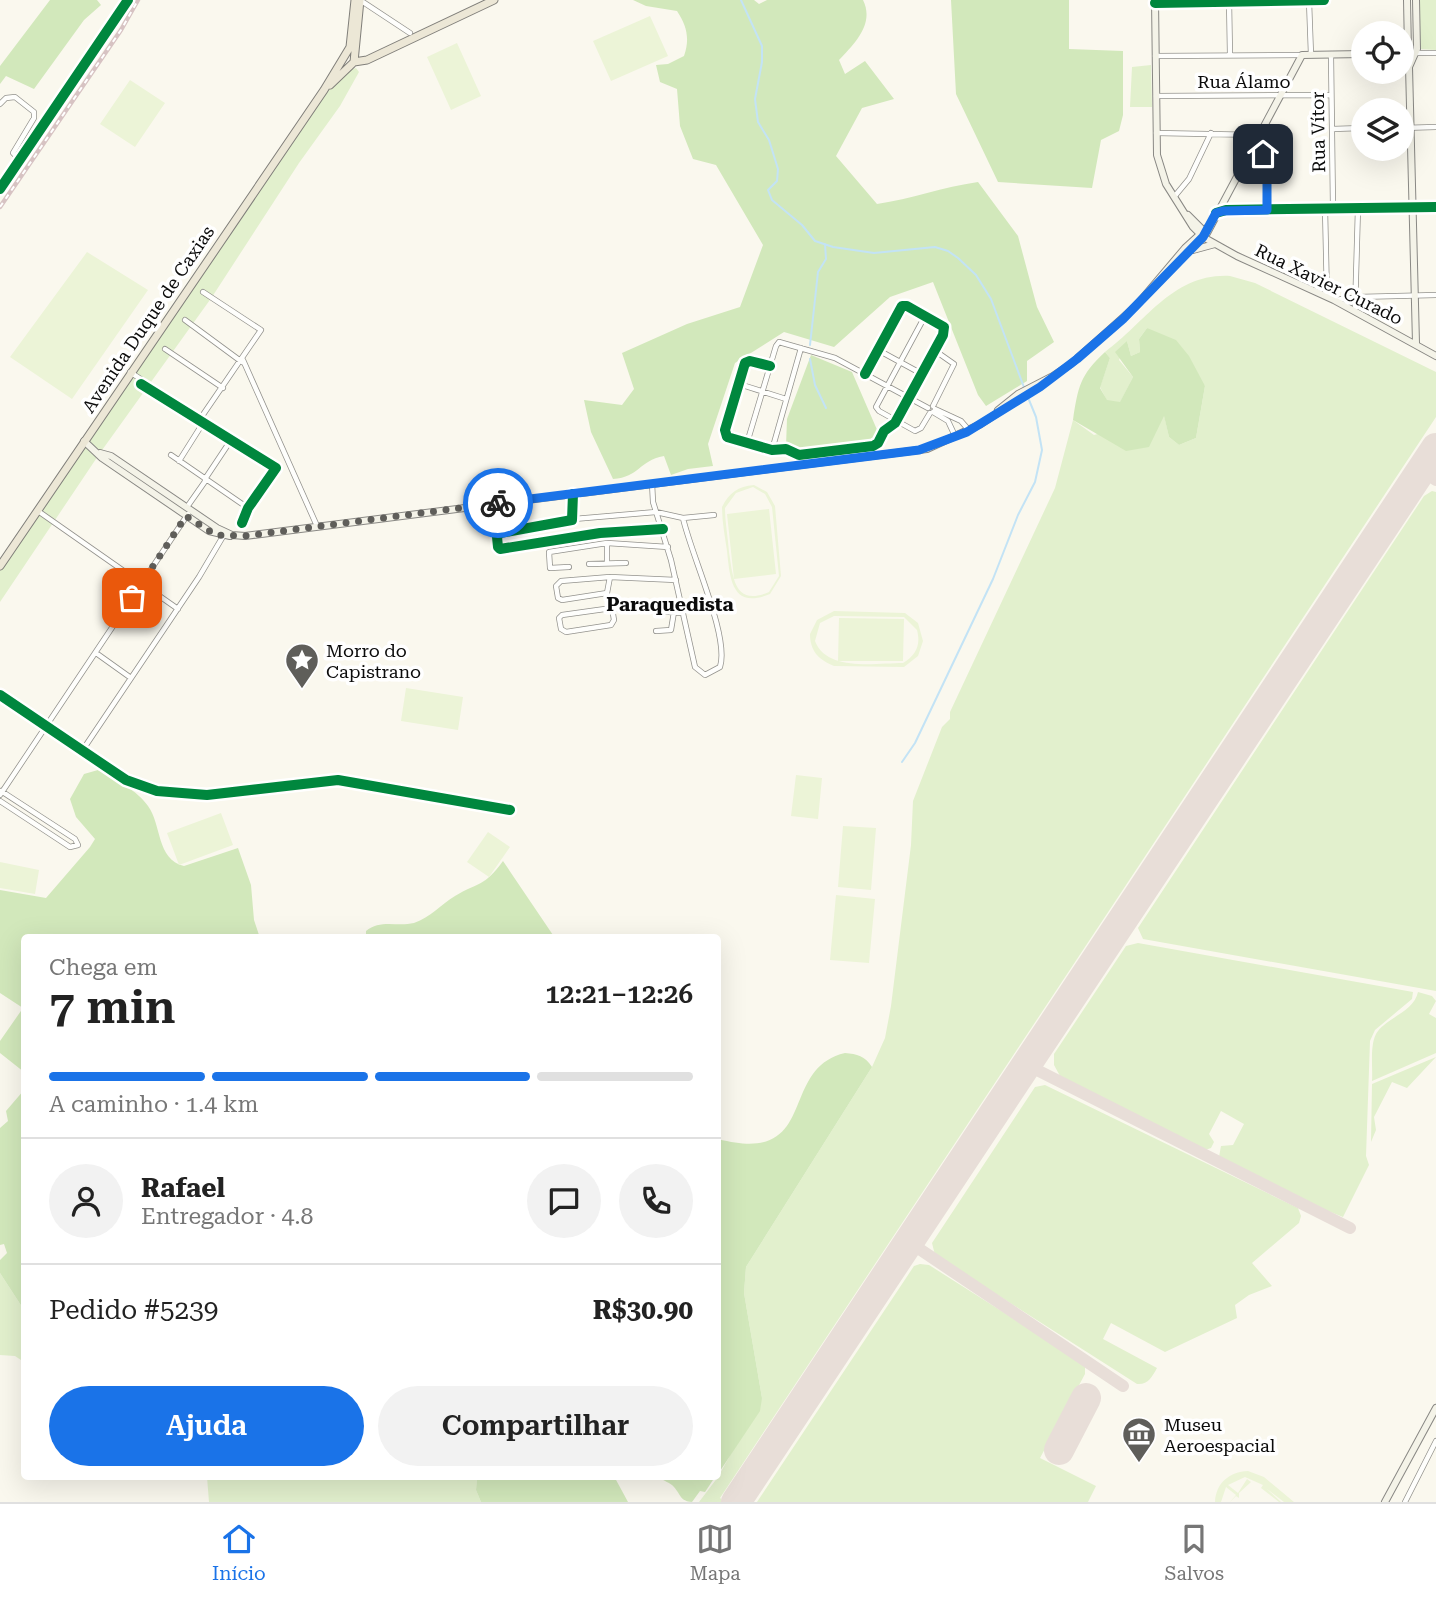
<!DOCTYPE html>
<html lang="pt">
<meta charset="utf-8">
<style>
:root{--surface:#fff;--page:#f2f2f2;--text:#222;--muted:#767676;--line:#e0e0e0;--accent:#1a73e8}
body{margin:0;font-family:"Roboto Serif",serif;background:var(--page);color:var(--text);height:100vh;display:flex;flex-direction:column;font-size:26px;white-space:nowrap}
*{box-sizing:border-box;margin:0}
p{font-size:23px;color:var(--muted)}
.icon{flex:none;width:38px;height:38px;fill:none;stroke:currentColor;stroke-width:2;stroke-linecap:round;stroke-linejoin:round}
.map{position:relative;flex:1;overflow:hidden}
.drawer{position:absolute;left:21px;top:934px;width:700px;height:546px;display:flex;flex-direction:column;background:var(--surface);border-radius:7px;box-shadow:0 7px 28px #0002}
.drawer>*{flex:none}
.fabs{position:absolute;left:1351px;top:21px;display:grid;gap:14px}
.fabs a{display:grid;place-items:center;width:63px;height:63px;border-radius:50%;background:var(--surface);box-shadow:0 7px 28px #0002;font-size:35px}
.pin{position:absolute;display:grid;place-items:center;width:60px;height:60px;color:#fff;margin:-30px;border-radius:14px;box-shadow:0 4px 10px #0006}
.courier{position:absolute;display:grid;place-items:center;width:70px;height:70px;margin:-35px;border:5px solid #1a73e8;border-radius:50%;background:#fff;color:#222;box-shadow:0 2px 9px #0007}
.head em{font-style:normal;font-weight:600}
.head div{display:flex;flex-direction:column-reverse}
.head{display:flex;align-items:center;justify-content:space-between;height:119px;padding:0 28px}
h1{font-size:46px;font-weight:600;line-height:52px}
.bar{display:grid;grid-template-columns:repeat(4,1fr);gap:10px 7px;align-content:center;height:84px;padding:0 28px}
.bar i{height:9px;border-radius:5px;background:var(--line)}
.bar .active{background:var(--accent)}
.bar p{grid-column:span 4}
.line{display:flex;align-items:center;gap:18px;padding:0 28px;border-top:2px solid var(--line)}
.line div{flex:1}
.round{display:grid;place-items:center;flex:none;width:74px;height:74px;border-radius:37px;background:var(--page)}
.cta{display:flex;gap:14px;margin-top:auto;padding:14px 28px}
.cta a{flex:1;height:80px;border-radius:42px;background:var(--accent);color:#fff;font-size:28px;font-weight:600;line-height:80px;text-align:center}
.cta a+a{background:var(--page);color:var(--text)}
.dock{display:flex;justify-content:space-around;align-items:center;height:98px;border-top:2px solid var(--line);background:var(--surface);font-size:19px;color:var(--muted)}
.dock a{display:grid;justify-items:center;gap:4px}
.dock .active{color:var(--accent)}
.map>svg:first-child{display:block}
.green{fill:#e2f0cd}
.forest{fill:#d2e8bb}
.pitch{fill:#ecf4d7;fill-rule:evenodd}
.lines{fill:none;stroke-linecap:round;stroke-linejoin:round}
.stream{stroke:#c3e3f5;stroke-width:2}
.taxiway{stroke:#e8ded8;stroke-width:12}
.runway{stroke:#e8ded8;stroke-width:30}
.minor-casing{stroke:#93928d;stroke-width:6}
.tertiary-casing{stroke:#93928d;stroke-width:7}
.secondary-casing{stroke:#898884;stroke-width:8}
.primary-casing{stroke:#807f7a;stroke-width:9}
.minor{stroke:#fefefc;stroke-width:4.5}
.tertiary{stroke:#fefefc;stroke-width:5}
.secondary{stroke:#f4f3e8;stroke-width:6}
.primary{stroke:#ece7d6;stroke-width:7}
.rail-casing{stroke:#d7c3c3;stroke-width:4.5}
.rail{stroke:#fff;stroke-width:2;stroke-dasharray:5;stroke-linecap:butt}
.cycleway-casing{stroke:#fff;stroke-width:15}
.cycleway{stroke:#00873e;stroke-width:10}
.done{stroke:#5f5e5a;stroke-width:7;stroke-dasharray:0 12.6}
.route{stroke:#1a73e8;stroke-width:9}
.labels{text-anchor:middle;dominant-baseline:central;stroke-width:7;stroke-linejoin:round;paint-order:stroke}
.street-label{font-size:18px;fill:#0b0b0b;stroke:#fff}
.poi-label{font-size:18px;fill:#0b0b0b;stroke:#fff;text-anchor:start}
.neighbourhood-label{font-size:19px;font-weight:bold;fill:#0b0b0b;stroke:#fff}
</style>
<div class="map">
<svg width="1436" height="1502" viewBox="0 0 1436 1502">
<rect width="100%" height="100%" fill="#faf8ee"/>
<path class="green" d="M1418,0H1436V50L1419,49Z
M1151,65L1152,107H1130L1132,67Z
M356,68L359,72L340,106L299,163L212,297L100,453L0,602V564L327,91L342,72Z
M1230,276L1255,283L1436,372V417L720,1498L725,1502H699L718,1477L762,1398L744,1293L746,1267L872,1067L885,1038L891,1006L911,845L913,801L942,727L950,719V712L1055,488L1073,420L1094,435L1164,415L1169,437L1179,445L1196,438L1205,386L1147,328L1139,339L1140,352L1131,356L1127,341L1119,360L1133,377L1120,403L1107,401L1100,387L1110,358L1105,352C1146,322 1173,273 1230,276Z
M1432,491L1436,492V991L1143,939L1138,928L1424,496Z
M1138,943L1413,992L1412,999L1375,1030L1370,1041L1366,1156L1369,1165L1343,1217L1318,1207L1219,1157L1221,1146L1233,1145L1244,1124L1221,1111L1209,1134L1214,1142L1211,1148L1205,1150L1060,1076L1054,1065V1054L1126,946Z
M1418,992L1432,996L1436,1001L1429,1014L1436,1018V1053L1372,1081C1373,1067 1369,1042 1378,1031C1389,1017 1414,1011 1418,992Z
M1436,1057L1407,1088L1392,1082L1374,1117L1376,1130L1371,1142L1372,1084Z
M1045,1085L1298,1208L1301,1216L1299,1223L1252,1263L1272,1286L1249,1295L1235,1305L1237,1318L1165,1352L1111,1323L1103,1339L1157,1368C1152,1377 1148,1385 1137,1384L935,1255L932,1243L1035,1087Z
M920,1264L929,1265L1085,1364V1374L1040,1458L1096,1486L1088,1502H757L914,1266Z
M0,1273L24,1310V1362L15,1356L0,1355Z
M207,1477H477L476,1490L481,1502H209Z"/>
<path class="forest" d="M50,0H97L101,5L84,20L34,89L6,76L0,84V66Z
M633,0H754L759,4L767,0H863C875,24 854,44 839,60L845,74L865,61L894,99L862,108L836,156L877,204C911,199 943,187 978,182L1018,236L1037,307L1054,342L1027,361V381L986,406L978,395L933,282L890,297L834,347L784,332L735,363L708,444L713,466L688,469L671,475L664,456C638,461 640,477 613,479L591,432L584,400L622,405L634,389L622,353L687,324L740,307L763,245L716,165L693,159L680,126L677,89L660,82L656,65L668,64L684,56C690,39 687,26 677,11L646,6Z
M951,0H1069V49L1123,51V115L1119,131L1101,140L1092,188L998,182L956,94Z
M1147,328L1176,340L1189,356L1205,386L1196,438L1179,445L1169,437L1164,416L1149,447L1126,451L1073,420C1078,387 1080,375 1105,352L1110,358L1100,388L1107,400L1120,402L1133,377L1115,352L1127,341L1131,356L1140,352L1139,339Z
M811,355L852,372L878,432L874,443L803,453L786,446L787,419Z
M98,770C114,778 138,791 148,806C162,825 156,859 184,866L238,848L251,885L254,920L260,938H24V1072L0,1053V1041L23,1008L0,993V890L46,898L90,847L95,839L76,817L70,799L84,774Z
M503,861L555,938H366V931C380,919 397,927 414,923C431,917 440,905 455,896C480,881 483,888 503,861Z
M845,1053C857,1054 865,1056 872,1067L746,1267L744,1293L762,1398L760,1411L718,1474V1139C821,1166 777,1069 845,1053Z
M24,1090V1310L0,1273V1260L7,1253L4,1244L0,1245V1128L8,1121L6,1111Z
M477,1477L615,1478L628,1502H481L476,1490Z
M658,1477H715L705,1492L700,1491L692,1502C680,1501 681,1495 674,1487C670,1482 663,1481 658,1477Z"/>
<path class="pitch" d="M650,16L668,56L611,81L593,41Z
M457,43L481,96L451,110L427,57Z
M130,80L165,103L135,147L100,124Z
M87,252L148,290L72,399L10,357Z
M754,485L767,492L775,506L781,576L770,594C732,610 730,579 727,551C725,537 722,522 722,507C729,493 738,486 754,485ZM753,487L765,494L772,507L779,576L769,592C734,607 733,577 729,552C728,537 725,522 725,508L736,493Z
M769,509L776,574L734,579L727,514Z
M834,611L905,613L918,623L923,641L918,656L904,667L834,666C819,660 810,651 810,634L817,620ZM834,616L904,617L917,630C921,645 916,655 903,663C875,663 827,672 815,641L820,623Z
M839,618L904,619L903,661H838Z
M406,688L463,697L458,730L401,721Z
M796,775L822,778L818,819L791,816Z
M221,813L233,845L179,865L167,833Z
M843,826L876,828L871,890L838,887Z
M488,832L510,847L489,877L467,862Z
M0,862L39,870L35,894L0,888Z
M836,895L875,899L869,963L830,960Z
M1248,1471L1264,1477L1294,1502H1284L1267,1489L1281,1502H1279L1261,1488L1263,1485L1245,1477L1228,1485L1238,1493L1247,1479L1251,1482L1239,1493V1498L1236,1496L1230,1502L1236,1495L1226,1487L1221,1502H1215C1216,1483 1229,1472 1248,1471Z"/>
<g class="lines">
<path class="stream" d="M741,0L762,46V62L755,99L758,122L769,140L778,169L777,181L768,190L772,200L802,225L815,241L833,247L874,253L935,247L948,251L958,258L976,275L991,299L1025,390
M810,345L818,272L826,259L825,244
M810,359L815,385L826,408
M902,762L915,743L993,579L1018,515L1035,482L1042,450L1036,417L1027,395"/>
<path class="taxiway" d="M1421,470L1436,480
M1027,1065L1350,1228
M909,1242L1123,1386"/>
<path class="runway" d="M1059,1450L1086,1398
M736,1502L1436,448"/>
<g class="minor-casing">
<path id="minor" d="M360,0L410,33
M1229,0L1230,55
M1309,1L1311,55
M1155,3L1324,0
M1415,53H1436
M1331,55L1333,208
M1155,56L1302,55
M1156,96L1331,95
M0,104L6,98L15,97L34,112V118L13,153L20,160
M1402,128L1436,127
M1332,129L1363,128
M1156,133L1259,135
M1251,150L1263,154L1267,160V210
M1267,171L1289,170
M1174,197L1189,179L1211,133
M1325,208L1327,297
M1220,211L1436,207
M1335,300L1357,297L1436,295
M1355,311L1358,208
M925,316L876,407L879,411L915,431L921,428L930,413
M185,320L242,362
M165,349L223,388
M878,350L922,374
M243,360L317,526
M770,366L750,361L745,363L725,430L727,437L772,450L786,449L799,455L873,446L878,443L884,431L895,423L943,335L944,327L907,306H902L865,374
M130,372L201,419
M141,384L276,468L248,508L242,523
M739,384L786,399
M933,406L954,364L934,350
M935,409L961,421L967,428L965,433
M933,412L948,421L955,436
M198,422L261,330L203,292
M747,443L776,346L779,342L835,358L928,408
M772,450L801,348
M171,455L248,508
M179,461L203,423
M205,479L231,440
M652,483L653,502L671,560L695,667L705,675L720,667C730,637 690,552 683,518
M573,494L572,520L500,533L497,537L498,547L500,549L600,533L663,529
M187,507L206,480
M38,511L178,609
M574,519L656,512L683,518L714,515
M607,543V562
M589,564L626,563
M569,567L550,568L549,552L607,543L668,547
M610,577L607,593L562,600L558,598L556,586L561,581L610,577L676,580
M612,608L614,620L611,625L566,632L561,629L559,618L562,615L612,608L683,613
M656,631L671,630L674,612
M96,653L131,678
M82,751L199,577L225,533
M0,795L188,514
M0,801L70,847L78,845L75,839L1,791
M1405,1502L1436,1441"/>
</g>
<g class="tertiary-casing">
<path id="tertiary" d="M0,189L128,0
M0,695L126,780L157,791L207,795L338,780L510,810"/>
</g>
<g class="secondary-casing">
<path id="secondary" d="M1155,0L1157,155L1166,184L1193,227L1203,237L1237,256L1334,300L1436,356
M1402,54L1408,50L1407,0
M1188,215L1205,232
M1193,250L1215,244
M1175,265L1207,233L1302,55L1363,54
M1416,343L1409,67L1417,49L1416,0
M998,410L1018,394L1051,377
M84,441L102,458L209,531L230,536
M100,453L111,456L217,528L232,535L245,536L927,449L981,424L1071,364L1136,306L1185,248L1208,227
M1385,1502L1436,1408"/>
</g>
<g class="primary-casing">
<path id="primary" d="M354,62L367,60L494,0
M330,85L354,62L360,0
M0,566L324,90L350,47L355,0"/>
</g>
<use href="#minor" class="minor"/>
<use href="#tertiary" class="tertiary"/>
<use href="#secondary" class="secondary"/>
<use href="#primary" class="primary"/>
<g class="rail-casing">
<path id="rail" d="M0,207L121,30L138,0"/>
</g>
<use href="#rail" class="rail"/>
<g class="cycleway-casing">
<path id="cycleway" d="M1155,3L1324,0
M0,189L128,0
M1216,213L1226,210L1436,207
M770,366L750,361L745,363L725,430L727,437L772,450L786,449L799,455L873,446L878,443L884,431L895,423L943,335L944,327L907,306H902L865,374
M141,384L276,468L248,508L242,523
M573,494L572,520L500,533L497,537L498,547L500,549L600,533L663,529
M0,695L126,780L157,791L207,795L338,780L510,810"/>
</g>
<use href="#cycleway" class="cycleway"/>
</g>
<g class="lines">
<path class="done" d="M132,598L186,516L216,535L245,536L498,503"/>
<path class="route" d="M498,503L919,450L967,432L1040,387L1077,359L1123,319L1203,237L1216,213L1223,211L1267,210V160L1263,154"/>
</g>
<defs>
<g id="sight-pin" transform="scale(1.75)"><path d="M0 17L-7.5 6A9.5 9.5 0 1 1 7.5 6Z" fill="#5f5e5a" stroke="#fff"/><path d="M0-6L1.8-2.2L6-1.7L2.9 1.2L3.7 5.4L0 3.3L-3.7 5.4L-2.9 1.2L-6-1.7L-1.8-2.2Z" fill="#fff"/></g>
<g id="museum-pin" transform="scale(1.75)"><path d="M0 17L-7.5 6A9.5 9.5 0 1 1 7.5 6Z" fill="#5f5e5a" stroke="#fff"/><path d="M0-6L6-3V-2H-6V-3ZM-5-1h2V3h-2ZM-1-1h2V3h-2ZM3-1h2V3H3ZM-6 4H6V6H-6Z" fill="#fff"/></g>
</defs>
<g fill-rule="evenodd">
<use href="#sight-pin" x="302" y="660"/>
<use href="#museum-pin" x="1139" y="1434"/>
</g>
<g class="labels">
<g class="street-label">
<text x="1244" y="81">Rua Álamo</text>
<text transform="translate(1318 132) rotate(-91)">Rua Vítor</text>
<text transform="translate(1329 284) rotate(26)">Rua Xavier Curado</text>
<text transform="translate(148 319) rotate(-56)">Avenida Duque de Caxias</text>
</g>
<g class="poi-label">
<text x="326" y="650">Morro do<tspan x="326" dy="21">Capistrano</tspan></text>
<text x="1164" y="1424">Museu<tspan x="1164" dy="21">Aeroespacial</tspan></text>
</g>
<g class="neighbourhood-label">
<text x="670" y="604">Paraquedista</text>
</g>
</g>
</svg>
<div class="fabs">
<a><svg class="icon" aria-label="locate" viewBox="0 0 24 24"><circle cx="12" cy="12" r="6"/><path d="M12 2v4M12 18v4M2 12h4M18 12h4"/></svg></a>
<a><svg class="icon" aria-label="layers" viewBox="0 0 24 24"><path d="M12 4l9 5-9 5-9-5zM3 14l9 5 9-5"/></svg></a>
</div>
<div class="pin" style="left:132px;top:598px;background:#ea580c"><svg class="icon" aria-label="bag" viewBox="0 0 24 24"><path d="M5 8h14l-1 12H6zM9 8a3 3 0 0 1 6 0"/></svg></div>
<div class="pin" style="left:1263px;top:154px;background:#1f2937"><svg class="icon" aria-label="home" viewBox="0 0 24 24"><path d="M3 11l9-7 9 7M6 9v11h12V9"/></svg></div>
<div class="courier" style="left:498px;top:503px"><svg class="icon" aria-label="bike" viewBox="0 0 24 24"><circle cx="6" cy="16" r="4"/><circle cx="18" cy="16" r="4"/><path d="M6 16l4-8h5l3 8M10 8l3 8H6M13 5h3"/></svg></div>
<section class="drawer">
<div class="head"><div><h1>7 min</h1><p>Chega em</p></div><em>12:21–12:26</em></div>
<div class="bar"><i class="active"></i><i class="active"></i><i class="active"></i><i></i><p>A caminho · 1.4 km</p></div>
<div class="line" style="height:126px"><a class="round"><svg class="icon" aria-label="person" viewBox="0 0 24 24"><circle cx="12" cy="8" r="4"/><path d="M4 21q1-7 8-7t8 7"/></svg></a><div><b>Rafael</b><p>Entregador · 4.8</p></div><a class="round"><svg class="icon" aria-label="chat" viewBox="0 0 24 24"><path d="M4 5h16v11H9l-5 4z"/></svg></a><a class="round"><svg class="icon" aria-label="phone" viewBox="0 0 24 24"><path d="M5 4h4l2 5-3 2q2 4 5 5l2-3 5 2v4C11 20 4 13 5 4z"/></svg></a></div>
<div class="line" style="height:91px"><div>Pedido #5239</div><b>R$30.90</b></div>
<div class="cta"><a>Ajuda</a><a>Compartilhar</a></div>
</section>
</div>
<nav class="dock">
<a class="active"><svg class="icon" aria-label="home" viewBox="0 0 24 24"><path d="M3 11l9-7 9 7M6 9v11h12V9"/></svg>Início</a>
<a><svg class="icon" aria-label="map" viewBox="0 0 24 24"><path d="M3 6l6-2 6 2 6-2v14l-6 2-6-2-6 2zM9 4v14M15 6v14"/></svg>Mapa</a>
<a><svg class="icon" aria-label="saved" viewBox="0 0 24 24"><path d="M7 4h10v16l-5-4-5 4z"/></svg>Salvos</a>
</nav>
